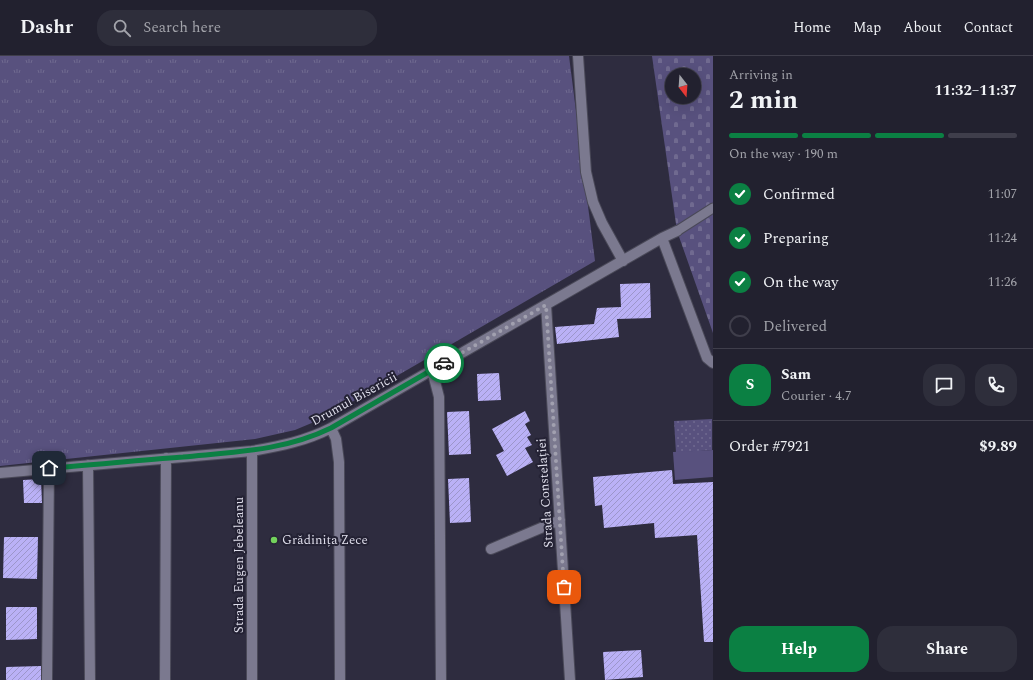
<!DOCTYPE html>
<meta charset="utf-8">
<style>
:root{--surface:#22212f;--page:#2e2e3b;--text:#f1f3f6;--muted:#a2a3aa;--line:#3f3e4b;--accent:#0b8043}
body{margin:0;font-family:Spectral,serif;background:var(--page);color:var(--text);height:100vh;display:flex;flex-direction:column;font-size:15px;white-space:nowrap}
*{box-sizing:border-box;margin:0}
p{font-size:13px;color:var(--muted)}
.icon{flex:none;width:22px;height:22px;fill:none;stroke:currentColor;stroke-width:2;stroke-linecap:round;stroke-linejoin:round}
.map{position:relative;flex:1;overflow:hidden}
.sheet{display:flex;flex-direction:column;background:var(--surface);width:320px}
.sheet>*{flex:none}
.needle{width:26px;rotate:163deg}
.fabs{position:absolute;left:665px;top:12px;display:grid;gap:8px}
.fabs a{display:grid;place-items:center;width:36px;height:36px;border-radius:50%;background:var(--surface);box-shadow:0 4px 16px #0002,0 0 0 1px var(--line);font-size:20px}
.pin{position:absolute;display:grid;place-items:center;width:34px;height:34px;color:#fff;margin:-17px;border-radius:8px;box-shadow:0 2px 6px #0006}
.courier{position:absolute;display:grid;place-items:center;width:40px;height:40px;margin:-20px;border:3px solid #0b8043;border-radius:50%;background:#fff;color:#222;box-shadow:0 1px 5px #0007}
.overview em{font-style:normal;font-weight:700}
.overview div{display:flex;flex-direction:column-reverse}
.overview{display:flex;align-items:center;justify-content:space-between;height:68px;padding:0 16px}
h1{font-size:26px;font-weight:700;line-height:30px}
.bar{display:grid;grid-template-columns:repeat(4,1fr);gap:6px 4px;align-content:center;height:48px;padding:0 16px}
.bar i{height:5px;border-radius:3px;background:var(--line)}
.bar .selected{background:var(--accent)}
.bar p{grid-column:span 4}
.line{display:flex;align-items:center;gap:10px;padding:0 16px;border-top:1px solid var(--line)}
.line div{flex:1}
.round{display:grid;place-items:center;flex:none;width:42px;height:42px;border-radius:16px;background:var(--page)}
ol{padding:0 16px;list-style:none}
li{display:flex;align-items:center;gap:12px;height:44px}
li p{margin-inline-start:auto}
li .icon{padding:4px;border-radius:50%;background:var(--accent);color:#fff;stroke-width:4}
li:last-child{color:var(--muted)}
li i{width:22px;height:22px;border:2px solid var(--line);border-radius:50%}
.cta{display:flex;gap:8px;margin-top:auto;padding:8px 16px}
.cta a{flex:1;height:46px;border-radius:16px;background:var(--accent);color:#fff;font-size:16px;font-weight:700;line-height:46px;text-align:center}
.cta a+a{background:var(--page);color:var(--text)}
header{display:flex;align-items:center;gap:24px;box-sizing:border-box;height:56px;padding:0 20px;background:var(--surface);border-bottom:1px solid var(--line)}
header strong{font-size:19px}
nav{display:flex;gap:22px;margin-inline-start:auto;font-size:14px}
.search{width:280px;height:36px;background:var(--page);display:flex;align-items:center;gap:10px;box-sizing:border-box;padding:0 14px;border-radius:16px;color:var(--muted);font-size:15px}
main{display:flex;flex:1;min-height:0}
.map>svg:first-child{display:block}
.grass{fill:url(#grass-tufts)}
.cemetery{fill:url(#cemetery-stones);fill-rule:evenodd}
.park{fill:url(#park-dots)}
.pitch{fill:#58517e}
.building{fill:url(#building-hatch)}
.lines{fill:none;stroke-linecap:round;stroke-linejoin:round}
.service-casing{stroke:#4a4958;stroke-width:11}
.minor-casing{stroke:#4a4958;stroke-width:12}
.service{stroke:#7b798f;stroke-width:9}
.minor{stroke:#7b798f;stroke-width:10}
.done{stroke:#a1a0af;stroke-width:4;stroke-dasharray:0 7.2}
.route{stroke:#0b8043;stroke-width:5}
.poi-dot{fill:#73d25c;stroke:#242234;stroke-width:1.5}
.labels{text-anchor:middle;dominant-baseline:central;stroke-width:4;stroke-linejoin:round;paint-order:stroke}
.street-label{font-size:13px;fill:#dfdeeb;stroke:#242234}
.poi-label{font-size:13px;fill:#dfdeeb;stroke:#242234;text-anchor:start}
</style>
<header>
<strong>Dashr</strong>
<div class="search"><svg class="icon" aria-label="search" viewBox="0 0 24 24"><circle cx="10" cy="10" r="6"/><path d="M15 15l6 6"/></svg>Search here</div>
<nav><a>Home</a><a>Map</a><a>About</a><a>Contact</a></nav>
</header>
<main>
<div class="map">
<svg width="713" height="624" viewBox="0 0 713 624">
<defs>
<pattern id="grass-tufts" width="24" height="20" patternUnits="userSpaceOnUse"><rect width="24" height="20" fill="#58517e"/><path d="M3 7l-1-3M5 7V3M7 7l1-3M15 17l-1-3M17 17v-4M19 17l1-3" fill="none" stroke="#706a90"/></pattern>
<pattern id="cemetery-stones" width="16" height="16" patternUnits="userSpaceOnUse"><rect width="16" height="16" fill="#58517e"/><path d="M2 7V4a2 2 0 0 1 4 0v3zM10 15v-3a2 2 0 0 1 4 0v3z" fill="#706a90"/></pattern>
<pattern id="park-dots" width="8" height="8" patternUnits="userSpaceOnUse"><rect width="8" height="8" fill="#58517e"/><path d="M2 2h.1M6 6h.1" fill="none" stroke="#706a90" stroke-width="1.8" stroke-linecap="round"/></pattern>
<pattern id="building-hatch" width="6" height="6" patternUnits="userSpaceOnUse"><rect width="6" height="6" fill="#bab1f6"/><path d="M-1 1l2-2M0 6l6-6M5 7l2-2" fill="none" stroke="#9c96ca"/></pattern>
</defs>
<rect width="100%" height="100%" fill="#2e2c3f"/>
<path class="grass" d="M0,0H569L595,205L326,361L295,374L255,383L0,410Z"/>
<path class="cemetery" d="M652,0H713V277L677,175ZM672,19H694V41H672Z"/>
<path class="park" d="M712,363V394L676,397L674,365Z"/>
<path class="pitch" d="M713,394V421L675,424L673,396Z"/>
<path class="building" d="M650,227L651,262L617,263L619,281L557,288L555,271L594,268L597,252L621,251L620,228Z
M499,317L501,344L478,345L477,318Z
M469,355L471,398L449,399L447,356Z
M525,355L530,365L525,368L531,379L527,381L532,389L525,392L533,406L507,420L496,399L504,395L492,373Z
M672,414L673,428L713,426V586H704L697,479L655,482L654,467L604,472L602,449L595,450L593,421Z
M469,422L471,466L450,467L448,423Z
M41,423L42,447H24L23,424Z
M4,481H38L37,523L3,522Z
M6,551H37V583L6,584Z
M641,594L643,621L605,624L603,596Z
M41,610V624H6V611Z"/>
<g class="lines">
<g class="service-casing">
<path id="service" d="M677,175L713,152"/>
</g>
<g class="minor-casing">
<path id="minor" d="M578,0L586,116L593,146L602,167L623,205
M662,182L677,175
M546,249L570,624
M432,314L439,341L441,624
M331,372L336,383L339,406L340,624
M252,395V624
M88,409L90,624
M0,417L252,395C280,390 306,385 331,372L662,182L707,302L713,307
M491,493L560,464
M47,624L49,412
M165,624L166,402"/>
</g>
<use href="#service" class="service"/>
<use href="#minor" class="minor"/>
</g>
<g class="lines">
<path class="done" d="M444,307L546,249L564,531"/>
<path class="route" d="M49,412C93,409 138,404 183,401C234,396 284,395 331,372L444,307"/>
</g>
<circle class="poi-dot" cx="274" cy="484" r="4"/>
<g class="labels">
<g class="street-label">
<text transform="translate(354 343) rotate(-29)">Drumul Bisericii</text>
<text transform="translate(545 437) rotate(-94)">Strada Constelației</text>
<text transform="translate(239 509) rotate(-90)">Strada Eugen Jebeleanu</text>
</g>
<g class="poi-label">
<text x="282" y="484">Grădinița Zece</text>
</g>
</g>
</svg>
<div class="fabs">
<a><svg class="needle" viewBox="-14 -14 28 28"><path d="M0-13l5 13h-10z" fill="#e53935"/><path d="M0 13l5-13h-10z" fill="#a2a3aa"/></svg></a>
</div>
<div class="pin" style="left:564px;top:531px;background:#ea580c"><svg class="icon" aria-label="bag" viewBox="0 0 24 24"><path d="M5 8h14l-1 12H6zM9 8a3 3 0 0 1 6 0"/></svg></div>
<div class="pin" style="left:49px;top:412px;background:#1f2937"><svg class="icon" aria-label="home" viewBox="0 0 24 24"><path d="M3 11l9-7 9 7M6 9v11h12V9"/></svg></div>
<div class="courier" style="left:444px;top:307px"><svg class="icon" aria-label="car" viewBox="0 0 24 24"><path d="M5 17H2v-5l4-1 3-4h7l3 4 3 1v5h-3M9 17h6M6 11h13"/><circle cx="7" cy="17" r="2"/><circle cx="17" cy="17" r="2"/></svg></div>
</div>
<section class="sheet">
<div class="overview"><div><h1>2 min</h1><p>Arriving in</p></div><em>11:32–11:37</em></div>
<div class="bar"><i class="selected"></i><i class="selected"></i><i class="selected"></i><i></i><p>On the way · 190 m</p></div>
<ol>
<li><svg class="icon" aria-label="check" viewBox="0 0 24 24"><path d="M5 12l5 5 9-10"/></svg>Confirmed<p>11:07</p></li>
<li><svg class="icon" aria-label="check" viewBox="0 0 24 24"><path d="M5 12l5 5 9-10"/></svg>Preparing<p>11:24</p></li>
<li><svg class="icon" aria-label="check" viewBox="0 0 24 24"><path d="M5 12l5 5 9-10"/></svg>On the way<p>11:26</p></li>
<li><i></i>Delivered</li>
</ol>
<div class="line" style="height:72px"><b class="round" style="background:var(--accent);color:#fff">S</b><div><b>Sam</b><p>Courier · 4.7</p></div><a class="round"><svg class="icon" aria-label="chat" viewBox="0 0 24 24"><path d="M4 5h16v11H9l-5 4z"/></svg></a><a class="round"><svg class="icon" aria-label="phone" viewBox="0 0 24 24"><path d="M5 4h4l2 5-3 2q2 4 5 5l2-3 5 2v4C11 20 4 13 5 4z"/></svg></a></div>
<div class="line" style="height:52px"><div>Order #7921</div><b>$9.89</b></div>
<div class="cta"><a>Help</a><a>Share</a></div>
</section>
</main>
